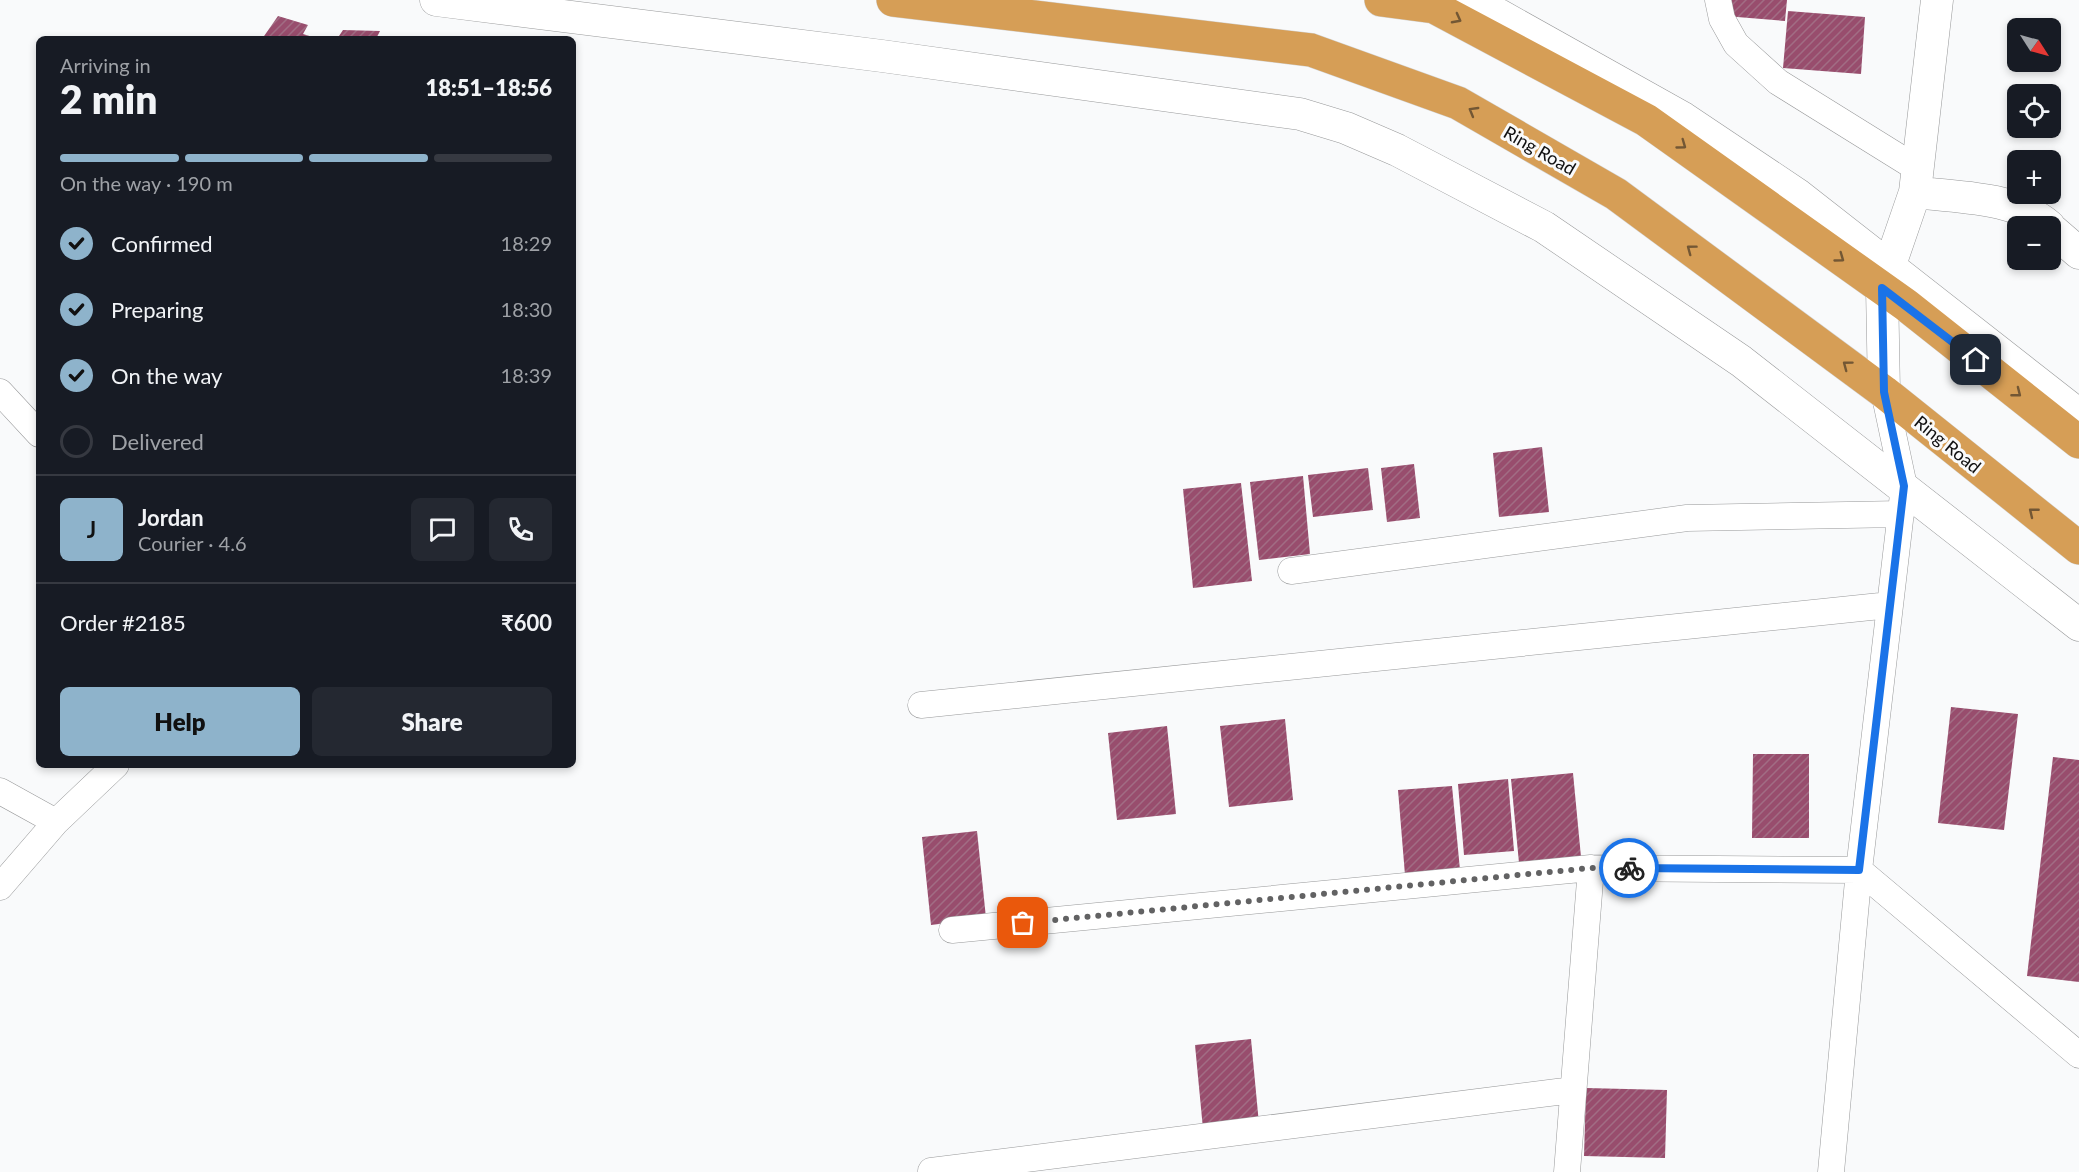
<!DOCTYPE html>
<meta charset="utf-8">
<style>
:root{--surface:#171b24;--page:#242831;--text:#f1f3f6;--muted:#9ea1a6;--line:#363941;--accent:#8eb3cb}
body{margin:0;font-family:Lato,sans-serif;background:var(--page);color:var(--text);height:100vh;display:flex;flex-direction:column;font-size:22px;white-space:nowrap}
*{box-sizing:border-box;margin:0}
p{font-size:20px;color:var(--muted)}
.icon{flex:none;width:33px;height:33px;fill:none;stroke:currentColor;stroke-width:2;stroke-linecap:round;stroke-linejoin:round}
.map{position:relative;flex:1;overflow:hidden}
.side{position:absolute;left:36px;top:36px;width:540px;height:732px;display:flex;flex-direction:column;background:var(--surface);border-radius:9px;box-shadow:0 3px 9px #0003}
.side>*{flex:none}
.needle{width:39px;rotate:126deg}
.fabs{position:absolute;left:2007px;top:18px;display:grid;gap:12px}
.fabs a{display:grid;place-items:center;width:54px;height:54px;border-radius:9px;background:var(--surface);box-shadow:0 3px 9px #0003;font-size:30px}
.pin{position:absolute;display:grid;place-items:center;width:51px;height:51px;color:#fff;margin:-26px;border-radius:12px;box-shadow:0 3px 9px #0006}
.courier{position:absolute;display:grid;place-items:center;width:60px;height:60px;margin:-30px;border:4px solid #1a73e8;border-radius:50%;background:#fff;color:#222;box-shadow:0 2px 8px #0007}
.summary em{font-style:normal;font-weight:800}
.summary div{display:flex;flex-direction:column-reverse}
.summary{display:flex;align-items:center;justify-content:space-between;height:102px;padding:0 24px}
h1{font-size:39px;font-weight:800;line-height:45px}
.bar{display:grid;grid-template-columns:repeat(4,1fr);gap:9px 6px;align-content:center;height:72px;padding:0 24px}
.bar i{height:8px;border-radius:4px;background:var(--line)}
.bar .on{background:var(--accent)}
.bar p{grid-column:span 4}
.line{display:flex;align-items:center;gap:15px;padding:0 24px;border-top:2px solid var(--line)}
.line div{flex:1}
.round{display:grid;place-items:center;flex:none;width:63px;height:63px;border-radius:9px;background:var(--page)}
ol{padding:0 24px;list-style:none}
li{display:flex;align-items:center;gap:18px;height:66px}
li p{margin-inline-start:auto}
li .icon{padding:6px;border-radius:50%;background:var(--accent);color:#111;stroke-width:4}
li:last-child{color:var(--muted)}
li i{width:33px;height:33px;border:3px solid var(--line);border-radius:50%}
.primary-button{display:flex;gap:12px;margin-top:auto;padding:12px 24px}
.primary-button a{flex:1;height:69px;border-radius:9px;background:var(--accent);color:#111;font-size:24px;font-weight:800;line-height:69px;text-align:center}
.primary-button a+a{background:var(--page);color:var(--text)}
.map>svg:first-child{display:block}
.building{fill:url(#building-hatch)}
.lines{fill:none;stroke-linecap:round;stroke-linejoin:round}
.minor-casing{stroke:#98999a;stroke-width:27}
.tertiary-casing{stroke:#98999a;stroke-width:33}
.trunk-casing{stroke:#d4d4d4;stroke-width:34}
.minor{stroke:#fff;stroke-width:26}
.tertiary{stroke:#fff;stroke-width:32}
.trunk{stroke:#d69e56;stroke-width:33}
.oneway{stroke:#735734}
.done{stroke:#626263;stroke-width:6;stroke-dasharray:0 10.8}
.route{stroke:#1a73e8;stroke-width:8}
.labels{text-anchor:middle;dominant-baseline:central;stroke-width:6;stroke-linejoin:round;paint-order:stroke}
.street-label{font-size:18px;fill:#101011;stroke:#f9fafb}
</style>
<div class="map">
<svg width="2079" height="1172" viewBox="0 0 2079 1172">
<defs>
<pattern id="building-hatch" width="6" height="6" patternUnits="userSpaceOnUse" patternTransform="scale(1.5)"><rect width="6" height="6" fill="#984d6d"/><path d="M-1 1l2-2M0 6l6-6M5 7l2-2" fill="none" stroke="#a16d84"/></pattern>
</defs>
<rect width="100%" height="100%" fill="#f9fafb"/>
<path class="building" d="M1727,0H1787L1785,21L1725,16Z
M1788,11L1865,17L1861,74L1783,68Z
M278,16L308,25L303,34L319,39H262Z
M343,30L380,31L376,39H337Z
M1542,447L1549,512L1499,517L1493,453Z
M1414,464L1420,518L1387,522L1381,468Z
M1368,468L1373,510L1313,517L1308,475Z
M1303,476L1310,554L1259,560L1250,482Z
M1241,483L1252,581L1193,588L1183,489Z
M1951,707L2018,714L2004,830L1938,823Z
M1285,719L1293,800L1229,807L1220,726Z
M1167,726L1176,814L1117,820L1108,733Z
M1753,754H1809V838H1752Z
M2053,757L2079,760V982L2027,976Z
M1573,773L1581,857L1519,863L1511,779Z
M1508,779L1514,851L1464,855L1458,784Z
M1452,786L1460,870L1405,875L1398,790Z
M977,831L986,918L931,925L922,837Z
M1251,1039L1259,1124L1203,1129L1195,1045Z
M1586,1088L1667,1090L1665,1158L1584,1156Z"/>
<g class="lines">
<g class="minor-casing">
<path id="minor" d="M1718,0L1722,19L1736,44L1778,82L1918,169
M0,392L39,434
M1291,571L1687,518L1901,514
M921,705L1890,605
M0,791L56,822
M0,887L56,822L116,765
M952,930L1591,868L1859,870L2079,1055
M931,1171L1573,1090
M1567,1172L1591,868
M1831,1172L1859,870L1904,486L1884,392"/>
</g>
<g class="tertiary-casing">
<path id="tertiary" d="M436,0L882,56L1300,114L1346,128L1397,150L1544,227L1741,361L2079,625
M1468,0L1499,15L1683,118L1798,195L2079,415
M1915,192C1959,198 2014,196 2049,226
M2050,228L2079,253
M1884,392L1882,288L1915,192L1937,0"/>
</g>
<g class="trunk-casing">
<path id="trunk" d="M893,0L1311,50L1458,103L1616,194L1884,392L2079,548
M1381,0L1434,7L1646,120L1906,305L2079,442"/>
</g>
<use href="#minor" class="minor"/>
<use href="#tertiary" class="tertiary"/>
<use href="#trunk" class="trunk"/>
</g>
<defs><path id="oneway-chevron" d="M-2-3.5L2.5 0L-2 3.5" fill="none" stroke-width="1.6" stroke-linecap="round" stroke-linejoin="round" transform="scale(1.5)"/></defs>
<g class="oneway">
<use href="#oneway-chevron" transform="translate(1457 19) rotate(28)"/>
<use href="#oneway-chevron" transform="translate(1473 111) rotate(-150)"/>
<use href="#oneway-chevron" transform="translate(1682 145) rotate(36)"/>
<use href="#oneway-chevron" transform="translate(1691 249) rotate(-143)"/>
<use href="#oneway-chevron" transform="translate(1840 258) rotate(36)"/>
<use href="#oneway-chevron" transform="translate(1847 365) rotate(-143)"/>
<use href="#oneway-chevron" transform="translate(2017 393) rotate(38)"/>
<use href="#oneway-chevron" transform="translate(2033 512) rotate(-141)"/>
</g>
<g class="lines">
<path class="done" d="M1023,923L1591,868H1629"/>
<path class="route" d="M1629,868L1859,870L1904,486L1884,392L1882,288L1976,360"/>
</g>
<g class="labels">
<g class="street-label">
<text transform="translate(1540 150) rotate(30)">Ring Road</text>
<text transform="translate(1948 444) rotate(39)">Ring Road</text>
</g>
</g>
</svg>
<div class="fabs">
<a><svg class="needle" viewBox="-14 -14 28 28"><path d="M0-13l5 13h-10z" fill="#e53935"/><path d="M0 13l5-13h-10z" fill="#9ea1a6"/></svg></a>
<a><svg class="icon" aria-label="locate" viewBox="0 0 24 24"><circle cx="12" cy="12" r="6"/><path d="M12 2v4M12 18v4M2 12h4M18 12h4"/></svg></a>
<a>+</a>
<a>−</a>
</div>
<div class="pin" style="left:1023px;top:923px;background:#ea580c"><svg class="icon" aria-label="bag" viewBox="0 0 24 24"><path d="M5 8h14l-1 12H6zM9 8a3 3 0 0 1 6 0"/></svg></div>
<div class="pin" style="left:1976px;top:360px;background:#1f2937"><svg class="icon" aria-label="home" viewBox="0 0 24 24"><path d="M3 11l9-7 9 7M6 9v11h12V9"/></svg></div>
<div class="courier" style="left:1629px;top:868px"><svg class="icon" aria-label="bike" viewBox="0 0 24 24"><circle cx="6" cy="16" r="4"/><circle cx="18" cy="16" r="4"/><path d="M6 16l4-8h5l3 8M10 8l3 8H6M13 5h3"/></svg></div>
<section class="side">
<div class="summary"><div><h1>2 min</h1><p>Arriving in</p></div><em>18:51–18:56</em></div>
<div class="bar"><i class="on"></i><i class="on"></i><i class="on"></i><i></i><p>On the way · 190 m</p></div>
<ol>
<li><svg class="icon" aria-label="check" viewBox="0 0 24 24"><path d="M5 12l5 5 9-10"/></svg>Confirmed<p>18:29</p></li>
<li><svg class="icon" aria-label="check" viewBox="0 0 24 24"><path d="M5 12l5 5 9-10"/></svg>Preparing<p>18:30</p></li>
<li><svg class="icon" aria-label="check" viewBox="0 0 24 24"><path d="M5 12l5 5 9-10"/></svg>On the way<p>18:39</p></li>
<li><i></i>Delivered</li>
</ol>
<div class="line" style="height:108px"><b class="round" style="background:var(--accent);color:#111">J</b><div><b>Jordan</b><p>Courier · 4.6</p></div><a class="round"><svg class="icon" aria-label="chat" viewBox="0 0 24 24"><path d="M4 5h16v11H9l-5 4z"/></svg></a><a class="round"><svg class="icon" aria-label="phone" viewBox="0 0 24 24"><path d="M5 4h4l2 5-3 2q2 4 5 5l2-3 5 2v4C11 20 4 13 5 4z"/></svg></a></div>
<div class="line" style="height:78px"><div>Order #2185</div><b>₹600</b></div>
<div class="primary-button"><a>Help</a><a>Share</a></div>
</section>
</div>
